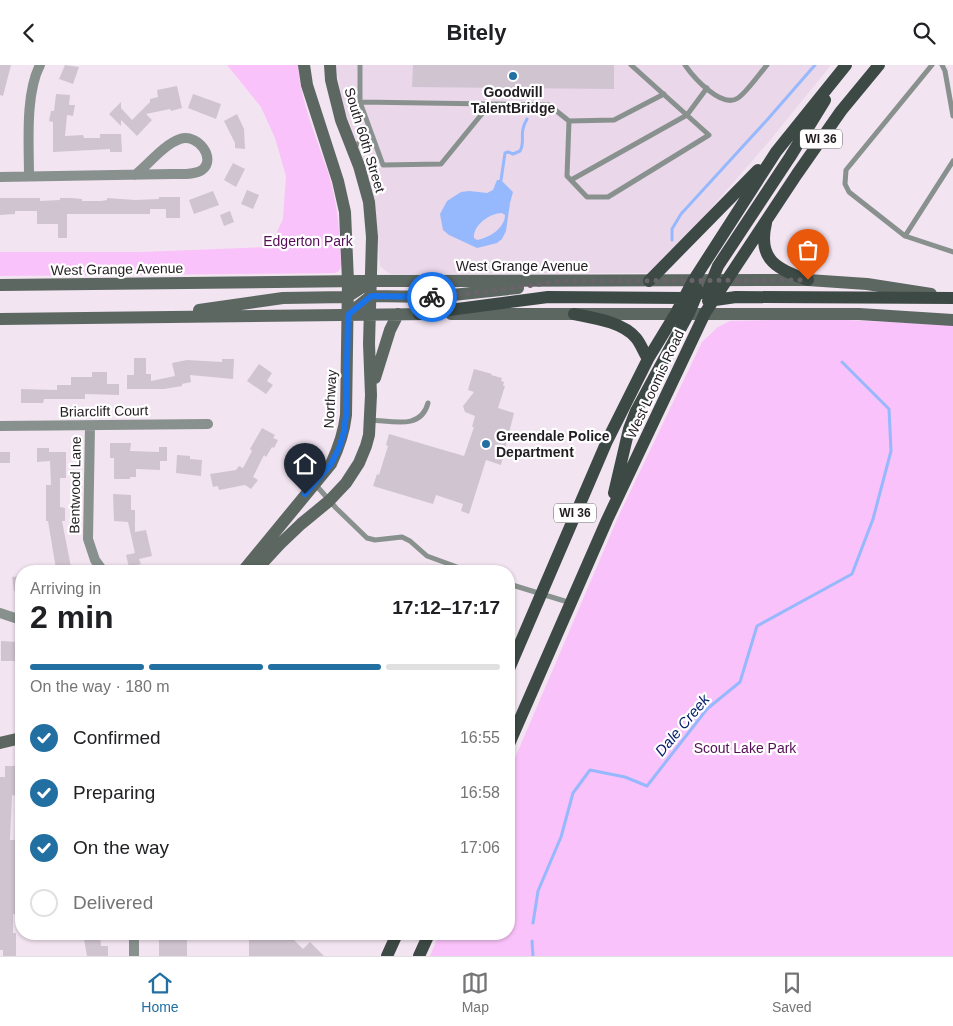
<!DOCTYPE html>
<meta charset="utf-8">
<style>
:root{--surface:#fff;--page:#f2f2f2;--text:#202124;--muted:#757577;--line:#e0e0e0;--accent:#226fa2}
body{margin:0;font-family:Arial,sans-serif;background:var(--page);color:var(--text);height:100vh;display:flex;flex-direction:column;font-size:19px;white-space:nowrap}
*{box-sizing:border-box;margin:0}
p{font-size:16px;color:var(--muted)}
.icon{flex:none;width:28px;height:28px;fill:none;stroke:currentColor;stroke-width:2;stroke-linecap:round;stroke-linejoin:round}
.map{position:relative;flex:1;overflow:hidden}
.panel{position:absolute;left:15px;top:500px;width:500px;height:375px;display:flex;flex-direction:column;background:var(--surface);border-radius:20px;box-shadow:0 1px 4px #0004}
.panel>*{flex:none}
.pin{position:absolute;display:grid;place-items:center;width:42px;height:42px;color:#fff;margin:-51px -21px;border-radius:50% 50% 50% 0;rotate:-45deg;box-shadow:0 0 5px #0007}
.pin .icon{rotate:45deg}
.courier{position:absolute;display:grid;place-items:center;width:50px;height:50px;margin:-25px;border:4px solid #1a73e8;border-radius:50%;background:#fff;color:#222;box-shadow:0 1px 6px #0007}
.summary em{font-style:normal;font-weight:600}
.summary div{display:flex;flex-direction:column-reverse}
.summary{display:flex;align-items:center;justify-content:space-between;height:85px;padding:0 15px}
h1{font-size:32px;font-weight:600;line-height:38px}
.bar{display:grid;grid-template-columns:repeat(4,1fr);gap:8px 5px;align-content:center;height:60px;padding:0 15px}
.bar i{height:6px;border-radius:4px;background:var(--line)}
.bar .active{background:var(--accent)}
.bar p{grid-column:span 4}
ol{padding:0 15px;list-style:none}
li{display:flex;align-items:center;gap:15px;height:55px}
li p{margin-inline-start:auto}
li .icon{padding:5px;border-radius:50%;background:var(--accent);color:#fff;stroke-width:4}
li:last-child{color:var(--muted)}
li i{width:28px;height:28px;border:2px solid var(--line);border-radius:50%}
header{display:flex;justify-content:space-between;align-items:center;height:65px;padding:0 15px;background:var(--surface);font-size:22px;font-weight:600}
.menu{display:flex;justify-content:space-around;align-items:center;height:70px;border-top:1px solid var(--line);background:var(--surface);font-size:14px;color:var(--muted)}
.menu a{display:grid;justify-items:center;gap:2px}
.menu .active{color:var(--accent)}
.map>svg:first-child{display:block}
.built{fill:#ead7ea}
.green{fill:#fac2fa}
.water{fill:#96b8fd;fill-rule:evenodd}
.lines{fill:none;stroke-linecap:round;stroke-linejoin:round}
.stream{stroke:#96b8fd;stroke-width:3}
.building{fill:#d1c4d1}
.lane{stroke:#89918e;stroke-width:5}
.street{stroke:#89918e;stroke-width:10}
.secondary{stroke:#5c6762;stroke-width:12}
.primary{stroke:#3c4944;stroke-width:12}
.done{stroke:#6b636a;stroke-width:5;stroke-dasharray:0 9}
.route{stroke:#1a73e8;stroke-width:6}
.poi-dot{fill:#226fa2;stroke:#fff;stroke-width:2}
.labels{text-anchor:middle;dominant-baseline:central;stroke-width:4.5;stroke-linejoin:round;paint-order:stroke}
.shield{fill:#fff;stroke:#646164;stroke-width:1}
.shield-label{font-size:12px;font-weight:bold;fill:#221d21}
.poi-label{font-size:14px;font-weight:bold;fill:#221d21;stroke:#fff}
.street-label{font-size:14px;fill:#221d21;stroke:#fff}
.park-label{font-size:14px;fill:#560e59;stroke:#fff}
.water-label{font-size:15px;font-style:italic;fill:#051f6b;stroke:#fff}
</style>
<header><svg class="icon" aria-label="back" viewBox="0 0 24 24"><path d="M15 5l-7 7 7 7"/></svg>Bitely<svg class="icon" aria-label="search" viewBox="0 0 24 24"><circle cx="10" cy="10" r="6"/><path d="M15 15l6 6"/></svg></header>
<div class="map">
<svg width="953" height="891" viewBox="0 0 953 891">
<rect width="100%" height="100%" fill="#f2e4f1"/>
<path class="built" d="M336,0H831L771,74L693,164L659,202L647,208L390,209L380,201L377,160L363,93L343,41Z"/>
<path class="green" d="M227,0H298C301,38 316,71 328,107C338,139 340,168 341,201L339,206L335,208L0,211V187H141L270,182L283,154L286,111L275,73L261,42Z
M825,254L953,260V891H430L439,869H509V707L619,450L702,277L718,262L730,256Z"/>
<path class="water" d="M497,115H501L513,127L510,138L506,166L502,174L497,178L477,183L449,170L443,165L440,149L447,136L461,127L469,126L487,128L493,125ZM502,148L505,150C505,163 489,173 477,175L474,173C473,160 490,148 502,148Z"/>
<g class="lines">
<path class="stream" d="M501,115L505,88L508,87L513,89L520,86C526,76 518,69 527,54
M672,175V164L681,149L767,55L815,0
M533,858L538,826L561,772L573,728L590,705L625,712L647,721L707,644L740,617L757,561L852,509L873,454L891,386L889,344L842,297
M532,876L533,891"/>
</g>
<path class="building" d="M0,0H11L3,31L0,30Z
M65,0L79,2L73,19L59,14Z
M413,0H614V24L412,22Z
M177,21L182,43L171,46L170,44L146,49L152,55L137,71L121,55V61L109,49L121,37V43L132,55L150,37V34L158,32L157,25Z
M56,29L70,30L69,40H75L73,51L67,50L65,71L83,70L84,73H100V69H121L122,87H110V84L53,87V57L49,56L51,46H54Z
M193,29L221,39L216,54L188,43Z
M237,49L244,64L245,84L235,83V78L224,56Z
M233,98L245,104L236,122L224,115Z
M247,125L259,130L253,144L241,139Z
M213,126L219,140L194,149L189,135Z
M159,132H180V153H166V144H150V149H67V173H58V159H37V146H15V149L0,150V133H40V136L60,135V133H72L82,134V136H101L107,135V133L135,135L159,134Z
M230,146L234,157L224,161L220,150Z
M134,293H146V309H151V316L175,311L172,298L187,295L222,297V294H234L233,314L190,310L191,317L182,319V321L164,324H127V310H134Z
M259,299L272,308L267,316L273,320L266,329L247,316Z
M474,304L492,309L491,310L502,313L501,316L504,317L503,321H505L498,343L514,348L501,400L486,395L469,449L461,446L463,439L436,430L433,439L373,421L377,409L379,410L388,381L386,380L389,369L464,391L474,362H472L475,351L465,347L463,341L474,327L468,325Z
M92,307H107V319H119V330L85,329V334H44L43,338H21V324L57,325V320H71V312H92Z
M262,363L275,370L273,373L278,375L274,383L272,382L266,392L264,390L253,412L258,415L251,424L245,420L219,425L218,421L213,422L210,409L236,405L239,401L243,403L252,386L250,384Z
M110,378H131L130,386L159,387V382H167V396H160V405L136,404V412H130V414H114V393H110Z
M37,383H49V387H66V413H60V442L65,443V456H62L71,502L56,504L48,456H46V420H51L50,396L37,397Z
M0,387H10V398H0Z
M177,390L190,391V394L202,395L201,411L176,408Z
M113,429L131,430V445H135V467L146,465L152,491L139,494L141,499L129,502L126,490L135,488L128,457L114,456Z
M21,511V525L14,526L12,512Z
M1,576L18,577V581H21V596H1Z
M5,701H19L17,731L12,730L10,775H17L16,820H20V833H16V849H13V868H16V891H3V885H0V712H5Z
M87,869H100L101,881H108V891H87L84,874H87Z
M161,869L187,870V891H159V870Z
M249,869H288L303,884L310,877L324,891H249Z"/>
<g class="lines">
<path class="lane" d="M360,0V37L383,100L441,99L490,39L549,40L569,56L567,111L587,132H608L709,70L631,0
M685,0C694,13 722,44 738,33C746,28 760,8 767,0
M932,0L846,105L845,119L849,127L905,171L953,187
M942,0L945,6L953,51
M360,37L490,39
M569,56L614,55L664,29
M352,82L372,71
M571,115L687,50L707,23
M905,171L953,96
M371,355C393,356 421,365 428,338
M315,419L336,443L367,473L375,475L402,472L410,476L427,491L468,506
M509,519L571,538"/>
<path class="street" d="M29,111C29,79 25,29 40,0
M0,112L172,109C180,109 195,110 202,105C217,94 198,68 180,74C163,80 149,99 135,110
M0,361L208,359
M90,361L88,474L95,495L103,506
M0,548L21,555
M134,891V869"/>
<path class="secondary" d="M0,220L360,216L808,215L867,219L931,229
M199,245L283,233L347,232L372,216
M451,249H859L953,255
M347,250L371,231L434,232L518,223
M0,254L428,249
M375,313L390,265L398,249
M243,506L331,399C339,382 344,368 346,350L348,216L345,147L338,116L307,20L304,0
M255,506L280,479L301,459L329,436L346,418L359,398L366,381L369,370L371,330L369,279L372,172L369,137L359,101L341,55L331,15L330,0
M0,678L21,673"/>
<path class="primary" d="M766,158C757,196 778,204 808,215
M649,216L758,105
M707,228L718,201L790,92L825,35
M708,236L736,232L953,233
M419,249L548,232L684,233L708,226L724,217
M574,249C594,253 623,257 636,273C641,279 644,288 648,294
M614,428L629,364L636,346L689,248L697,229V224
M509,604L607,376L648,294L676,248L693,216L776,87L846,0
M509,679L607,455L705,248L797,109L841,46L879,0
M387,891L397,869
M419,891L429,869"/>
</g>
<g class="lines">
<path class="done" d="M432,232L492,226L562,216L808,215"/>
<path class="route" d="M305,429L331,399L339,383L344,367L346,350L348,250L371,231L432,232"/>
</g>
<g class="poi-dot">
<circle cx="513" cy="11" r="5"/>
<circle cx="486" cy="379" r="5"/>
</g>
<g class="labels">
<g class="shield">
<rect x="800" y="64.5" width="42" height="19" rx="4"/>
<rect x="554" y="438.5" width="42" height="19" rx="4"/>
</g>
<g class="shield-label">
<text x="821" y="74">WI 36</text>
<text x="575" y="448">WI 36</text>
</g>
<g class="poi-label">
<text x="513" y="27">Goodwill<tspan x="513" dy="16">TalentBridge</tspan></text>
<text x="496" y="371" text-anchor="start">Greendale Police<tspan x="496" dy="16">Department</tspan></text>
</g>
<g class="street-label">
<text transform="translate(365 75) rotate(73)">South 60th Street</text>
<text x="522" y="201">West Grange Avenue</text>
<text transform="translate(117 204) rotate(-1)">West Grange Avenue</text>
<text transform="translate(655 319) rotate(-65)">West Loomis Road</text>
<text transform="translate(330 334) rotate(-87)">Northway</text>
<text transform="translate(104 346) rotate(-1)">Briarclift Court</text>
<text transform="translate(75 420) rotate(-89)">Bentwood Lane</text>
</g>
<g class="park-label">
<text x="308" y="176">Edgerton Park</text>
<text x="745" y="683">Scout Lake Park</text>
</g>
<g class="water-label">
<text transform="translate(682 660) rotate(-50)">Dale Creek</text>
</g>
</g>
</svg>
<div class="pin" style="left:808px;top:215px;background:#ea580c"><svg class="icon" aria-label="bag" viewBox="0 0 24 24"><path d="M5 8h14l-1 12H6zM9 8a3 3 0 0 1 6 0"/></svg></div>
<div class="pin" style="left:305px;top:429px;background:#1f2937"><svg class="icon" aria-label="home" viewBox="0 0 24 24"><path d="M3 11l9-7 9 7M6 9v11h12V9"/></svg></div>
<div class="courier" style="left:432px;top:232px"><svg class="icon" aria-label="bike" viewBox="0 0 24 24"><circle cx="6" cy="16" r="4"/><circle cx="18" cy="16" r="4"/><path d="M6 16l4-8h5l3 8M10 8l3 8H6M13 5h3"/></svg></div>
<section class="panel">
<div class="summary"><div><h1>2 min</h1><p>Arriving in</p></div><em>17:12–17:17</em></div>
<div class="bar"><i class="active"></i><i class="active"></i><i class="active"></i><i></i><p>On the way · 180 m</p></div>
<ol>
<li><svg class="icon" aria-label="check" viewBox="0 0 24 24"><path d="M5 12l5 5 9-10"/></svg>Confirmed<p>16:55</p></li>
<li><svg class="icon" aria-label="check" viewBox="0 0 24 24"><path d="M5 12l5 5 9-10"/></svg>Preparing<p>16:58</p></li>
<li><svg class="icon" aria-label="check" viewBox="0 0 24 24"><path d="M5 12l5 5 9-10"/></svg>On the way<p>17:06</p></li>
<li><i></i>Delivered</li>
</ol>
</section>
</div>
<nav class="menu">
<a class="active"><svg class="icon" aria-label="home" viewBox="0 0 24 24"><path d="M3 11l9-7 9 7M6 9v11h12V9"/></svg>Home</a>
<a><svg class="icon" aria-label="map" viewBox="0 0 24 24"><path d="M3 6l6-2 6 2 6-2v14l-6 2-6-2-6 2zM9 4v14M15 6v14"/></svg>Map</a>
<a><svg class="icon" aria-label="saved" viewBox="0 0 24 24"><path d="M7 4h10v16l-5-4-5 4z"/></svg>Saved</a>
</nav>
